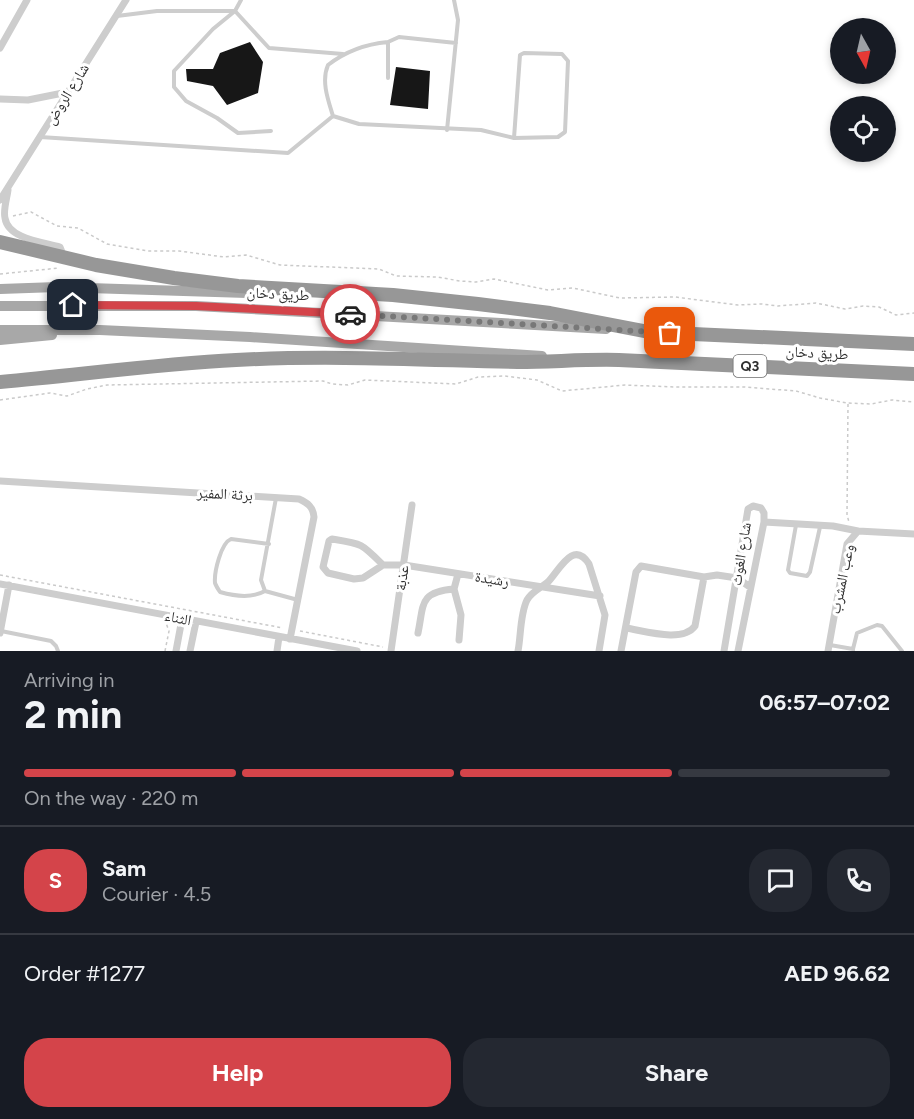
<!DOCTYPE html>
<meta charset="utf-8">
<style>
:root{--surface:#171b24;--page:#242831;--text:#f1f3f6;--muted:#9ea1a6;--line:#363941;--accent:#d4444a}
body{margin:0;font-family:Figtree,"Noto Naskh Arabic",sans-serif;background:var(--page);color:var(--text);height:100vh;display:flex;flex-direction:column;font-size:22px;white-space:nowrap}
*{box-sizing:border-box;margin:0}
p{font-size:20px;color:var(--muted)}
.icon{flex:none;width:33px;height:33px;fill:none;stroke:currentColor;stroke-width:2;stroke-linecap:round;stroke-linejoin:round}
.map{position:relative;height:651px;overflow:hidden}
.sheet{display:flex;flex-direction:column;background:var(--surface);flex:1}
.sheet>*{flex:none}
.needle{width:39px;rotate:172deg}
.controls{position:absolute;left:830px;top:18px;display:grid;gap:12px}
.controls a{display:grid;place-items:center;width:66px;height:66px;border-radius:50%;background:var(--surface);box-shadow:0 3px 9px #0003;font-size:30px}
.pin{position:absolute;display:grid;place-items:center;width:51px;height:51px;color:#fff;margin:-26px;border-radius:12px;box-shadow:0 3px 9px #0006}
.courier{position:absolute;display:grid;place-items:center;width:60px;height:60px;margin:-30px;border:4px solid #d4444a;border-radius:50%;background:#fff;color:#222;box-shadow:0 2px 8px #0007}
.head em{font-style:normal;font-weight:700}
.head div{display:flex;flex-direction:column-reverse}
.head{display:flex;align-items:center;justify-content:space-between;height:102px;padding:0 24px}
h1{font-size:39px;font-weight:700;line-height:45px}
.bar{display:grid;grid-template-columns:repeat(4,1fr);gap:9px 6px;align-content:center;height:72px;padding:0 24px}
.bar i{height:8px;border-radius:4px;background:var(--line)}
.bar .current{background:var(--accent)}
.bar p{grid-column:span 4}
.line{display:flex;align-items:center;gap:15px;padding:0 24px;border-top:2px solid var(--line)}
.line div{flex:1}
.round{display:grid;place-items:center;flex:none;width:63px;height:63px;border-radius:24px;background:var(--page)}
.primary-button{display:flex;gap:12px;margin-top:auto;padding:12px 24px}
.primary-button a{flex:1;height:69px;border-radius:24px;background:var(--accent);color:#fff;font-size:24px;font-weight:700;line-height:69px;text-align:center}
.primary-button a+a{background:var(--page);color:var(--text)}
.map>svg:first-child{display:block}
.building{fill:#171717}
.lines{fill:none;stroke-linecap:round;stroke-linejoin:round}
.path{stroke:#cacaca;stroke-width:1.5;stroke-dasharray:3 3;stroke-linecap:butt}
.lane{stroke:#cdcdcd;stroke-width:4}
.street{stroke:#cdcdcd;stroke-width:7}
.primary{stroke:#a8a8a8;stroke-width:10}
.highway{stroke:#979797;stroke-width:14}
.done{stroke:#787878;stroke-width:6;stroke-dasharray:0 10.8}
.route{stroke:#d4444a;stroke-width:8}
.labels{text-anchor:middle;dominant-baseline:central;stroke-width:6;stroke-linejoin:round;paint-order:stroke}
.shield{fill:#fff;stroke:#6e6e6e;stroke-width:1.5}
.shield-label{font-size:14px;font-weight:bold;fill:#303030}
.street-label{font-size:15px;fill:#303030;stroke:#fff}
</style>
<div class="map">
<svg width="914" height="651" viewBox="0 0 914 651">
<rect width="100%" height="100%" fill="#fff"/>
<path class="building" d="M250,42L263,62L258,93L227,105L213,86L187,81L186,69H213L220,53Z
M396,67L430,71L428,109L390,105Z"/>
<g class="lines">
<path class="path" d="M13,216L31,212L57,226L78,228L107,244L148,251H179L224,257L246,255L280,265L379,269L396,276L437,277L460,281L476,282L494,279L548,290L573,288L620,298L675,297L738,305L762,304L778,306L816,303L845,309L863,306L879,307L896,315L914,313
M0,274L59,268
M0,400L50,393L67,396L87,389L107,385L323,381L332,384L348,385L365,380L456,384L478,377L505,376L537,380L562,391L625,385L674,387H744L796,391L820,398L847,403L871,404L892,400L914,402
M848,404L847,515L849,522
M0,575L283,628
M300,631L383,647
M165,651L169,631L166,623"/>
<path class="lane" d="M117,16L157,11H235L241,0
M388,78V42L399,37L456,43
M333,116C328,100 321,81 328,65C346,51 366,44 388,42
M447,130L458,20L454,0
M271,131L238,133L217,118L186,101L174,87V71L213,29L235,11L269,48L343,54
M40,137L288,153L333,116L359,124L481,130L514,138L558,137L565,132L568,61L562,54L524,53L520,55L514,138
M276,498L261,580L265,591L298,600
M796,525L788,570L790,573L807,576L810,572L820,527
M265,591C251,599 234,596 220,592C218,589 216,586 215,583C214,572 221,543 231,539L269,544
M1,631L51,641L56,646L58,651
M830,645L853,649V651
M853,649L857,633L877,625L882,626L902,651"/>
<path class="street" d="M0,48L27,0
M0,99L28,100L68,92
M8,190C7,198 3,210 5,218C8,239 43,242 60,247L64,257
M0,200L126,0
M0,481L299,499C308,503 313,507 314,517L290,639
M764,522L833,526L858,531
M383,565C361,543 363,544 332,539L329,541L323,567L328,573L354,579L363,578L383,565H404L600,596
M458,574L454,589L461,615L459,640
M0,584L357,651
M626,628C645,631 683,643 695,626L704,577
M0,633L9,585
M418,633C424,604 419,592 454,589
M176,651L182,619
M190,651L196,622
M277,651L279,637
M391,651L412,505
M518,651C521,636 520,614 527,600C532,591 541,588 548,582C559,571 573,539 589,564L605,615L599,651
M621,651L636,572L641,566L704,577L717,575L737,578L750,587
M724,651L748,509L753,506L761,508L764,513V522L738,651
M828,651L847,544L858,531L914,534"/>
<path class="primary" d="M0,289L57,287L247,293
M0,306H196L606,329
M0,330H100L250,337L542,356
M0,340L52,335"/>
<path class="highway" d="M0,242L96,265L174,278L238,286L393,295L478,304L550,313L649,332L914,344
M0,382C79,375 157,364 236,360C330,355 424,360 518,362C552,362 585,359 619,360L914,374"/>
</g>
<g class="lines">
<path class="done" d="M350,314L670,333"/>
<path class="route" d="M73,305L196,306L350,314"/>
</g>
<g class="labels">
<rect class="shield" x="733.5" y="355" width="33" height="22" rx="4.5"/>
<g class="shield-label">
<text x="750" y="366">Q3</text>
</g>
<g class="street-label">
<text transform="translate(67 94) rotate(-58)">شارع الروض</text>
<text transform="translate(278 294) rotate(3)">طريق دخان</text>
<text transform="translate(817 353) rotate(3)">طريق دخان</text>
<text transform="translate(225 494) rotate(3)">برثة المفير</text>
<text transform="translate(741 554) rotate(-81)">شارع الغوث</text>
<text transform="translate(402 578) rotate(-82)">عذبة</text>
<text transform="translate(492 579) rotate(9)">رشيدة</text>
<text transform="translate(842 579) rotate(-78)">وعب المشرب</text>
<text transform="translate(178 618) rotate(11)">الثناء</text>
</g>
</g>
</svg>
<div class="controls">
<a><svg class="needle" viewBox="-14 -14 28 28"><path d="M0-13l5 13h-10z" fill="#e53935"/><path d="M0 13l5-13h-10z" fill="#9ea1a6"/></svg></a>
<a><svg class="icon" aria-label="locate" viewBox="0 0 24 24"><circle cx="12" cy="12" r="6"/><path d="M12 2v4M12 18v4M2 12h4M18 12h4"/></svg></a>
</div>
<div class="pin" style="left:670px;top:333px;background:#ea580c"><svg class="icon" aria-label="bag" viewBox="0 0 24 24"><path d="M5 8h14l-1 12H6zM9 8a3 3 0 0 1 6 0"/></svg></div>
<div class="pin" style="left:73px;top:305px;background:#1f2937"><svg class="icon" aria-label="home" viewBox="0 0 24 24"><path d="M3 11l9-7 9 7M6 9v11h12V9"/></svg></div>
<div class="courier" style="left:350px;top:314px"><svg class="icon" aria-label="car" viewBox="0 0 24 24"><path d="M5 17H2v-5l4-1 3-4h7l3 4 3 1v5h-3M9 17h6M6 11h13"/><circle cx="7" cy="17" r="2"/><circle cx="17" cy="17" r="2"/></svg></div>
</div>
<section class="sheet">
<div class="head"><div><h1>2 min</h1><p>Arriving in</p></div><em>06:57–07:02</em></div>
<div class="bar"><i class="current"></i><i class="current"></i><i class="current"></i><i></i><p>On the way · 220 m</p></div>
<div class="line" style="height:108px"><b class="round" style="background:var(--accent);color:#fff">S</b><div><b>Sam</b><p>Courier · 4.5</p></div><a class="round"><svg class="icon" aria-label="chat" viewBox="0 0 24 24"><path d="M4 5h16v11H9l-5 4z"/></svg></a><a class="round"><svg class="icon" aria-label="phone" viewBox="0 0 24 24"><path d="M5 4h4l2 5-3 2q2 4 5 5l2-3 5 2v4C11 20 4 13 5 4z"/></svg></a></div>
<div class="line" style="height:78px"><div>Order #1277</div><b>AED 96.62</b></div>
<div class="primary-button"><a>Help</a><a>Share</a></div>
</section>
